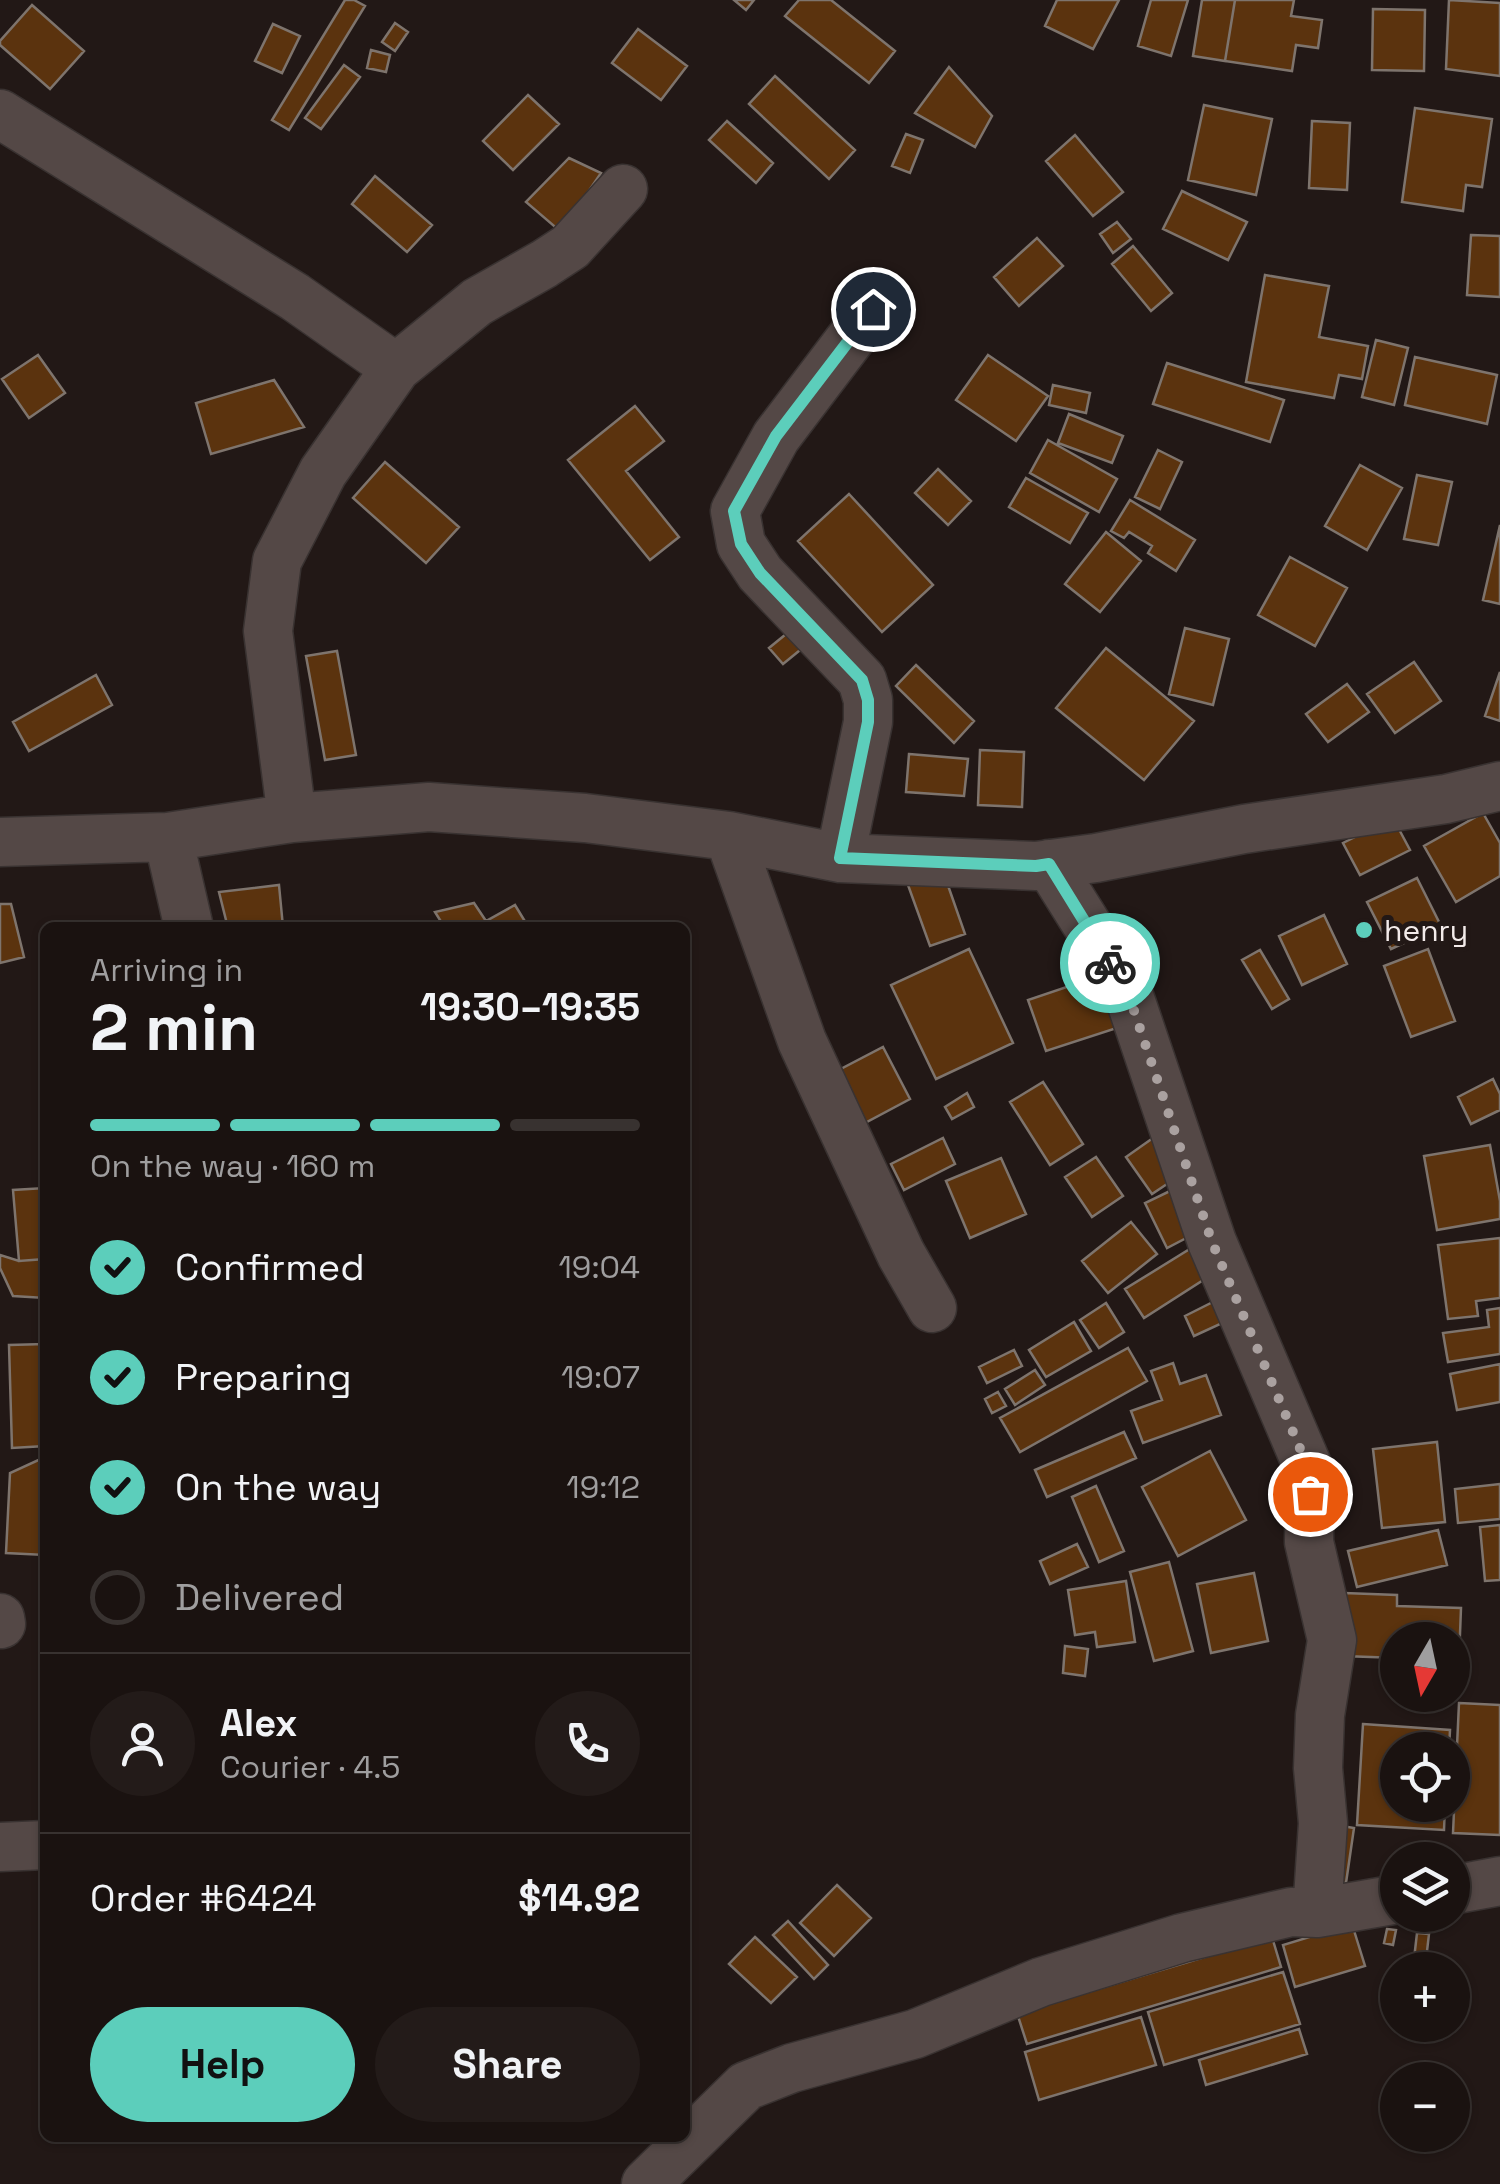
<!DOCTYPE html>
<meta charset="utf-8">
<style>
:root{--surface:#1a1210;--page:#231b19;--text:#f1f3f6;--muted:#9f9e9f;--line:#383230;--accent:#5ccebb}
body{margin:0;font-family:"Space Grotesk",sans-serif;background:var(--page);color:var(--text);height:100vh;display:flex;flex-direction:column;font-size:38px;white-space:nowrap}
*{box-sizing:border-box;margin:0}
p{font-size:32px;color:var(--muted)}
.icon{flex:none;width:55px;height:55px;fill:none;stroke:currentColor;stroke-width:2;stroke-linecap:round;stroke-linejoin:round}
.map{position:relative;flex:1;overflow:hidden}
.side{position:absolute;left:40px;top:922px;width:650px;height:1220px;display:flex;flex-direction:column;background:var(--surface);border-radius:15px;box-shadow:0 2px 8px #0004,0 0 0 2px var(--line)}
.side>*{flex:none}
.needle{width:65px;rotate:189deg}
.tools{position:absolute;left:1380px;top:1622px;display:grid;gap:20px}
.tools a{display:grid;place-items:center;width:90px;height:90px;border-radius:50%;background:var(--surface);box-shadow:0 2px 8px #0004,0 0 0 2px var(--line);font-size:50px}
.pin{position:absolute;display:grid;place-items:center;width:85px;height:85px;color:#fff;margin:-42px;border:5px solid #fff;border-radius:50%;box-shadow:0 2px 10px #0007}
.courier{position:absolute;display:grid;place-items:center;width:100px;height:100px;margin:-50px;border:8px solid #5ccebb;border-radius:50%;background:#fff;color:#222;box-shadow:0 2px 12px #0007}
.overview em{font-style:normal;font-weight:600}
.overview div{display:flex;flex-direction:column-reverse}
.overview{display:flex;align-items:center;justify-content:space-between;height:170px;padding:0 50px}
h1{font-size:65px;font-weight:600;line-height:75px}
.bar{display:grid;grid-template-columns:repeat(4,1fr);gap:15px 10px;align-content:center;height:120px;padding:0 50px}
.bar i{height:12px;border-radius:8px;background:var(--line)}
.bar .on{background:var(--accent)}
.bar p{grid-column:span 4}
.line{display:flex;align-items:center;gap:25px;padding:0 50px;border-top:2px solid var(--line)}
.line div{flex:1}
.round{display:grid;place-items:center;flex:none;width:105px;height:105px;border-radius:52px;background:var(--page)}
ol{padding:0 50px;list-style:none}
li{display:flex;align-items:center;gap:30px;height:110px}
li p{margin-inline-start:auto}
li .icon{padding:10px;border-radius:50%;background:var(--accent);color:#111;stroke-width:4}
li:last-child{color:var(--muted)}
li i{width:55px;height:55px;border:5px solid var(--line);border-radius:50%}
.primary-button{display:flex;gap:20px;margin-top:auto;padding:20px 50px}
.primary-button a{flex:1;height:115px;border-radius:60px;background:var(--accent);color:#111;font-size:40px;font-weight:600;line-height:115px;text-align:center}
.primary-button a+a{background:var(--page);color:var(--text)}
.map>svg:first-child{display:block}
.building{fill:#5b330e;stroke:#7e746d;stroke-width:2.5}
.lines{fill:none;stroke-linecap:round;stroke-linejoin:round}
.minor-casing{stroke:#393231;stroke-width:51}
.minor{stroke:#544846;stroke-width:48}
.done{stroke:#aaa1a0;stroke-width:10;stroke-dasharray:0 18}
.route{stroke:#5ccebb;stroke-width:12}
.poi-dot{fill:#5ccebb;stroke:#221816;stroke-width:4}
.labels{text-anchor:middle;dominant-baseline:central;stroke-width:10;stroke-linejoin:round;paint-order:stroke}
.poi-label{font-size:30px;fill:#f3ebea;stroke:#221816;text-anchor:start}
</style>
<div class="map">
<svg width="1500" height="2184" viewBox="0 0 1500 2184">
<rect width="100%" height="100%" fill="#221816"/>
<path class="building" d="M345,0H354L365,6L289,130L272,120Z
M734,0H754L746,10Z
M799,0H831L895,51L869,83L785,16Z
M1057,0H1119L1093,49L1045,26Z
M1151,0H1188L1171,56L1138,46Z
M1202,0H1235L1225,61L1193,56Z
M1235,0H1294L1291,16L1322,20L1318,48L1296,45L1292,71L1225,61Z
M1449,0L1500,3V76L1446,69Z
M32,5L84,51L50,89L0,45V41Z
M1373,9L1425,10L1424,71L1372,70Z
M395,23L408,32L395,51L382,42Z
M273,24L300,36L282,73L255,61Z
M638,29L687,66L661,100L612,63Z
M371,50L390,55L386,72L367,68Z
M344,65L360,77L321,129L305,118Z
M949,67L992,116L975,147L915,113Z
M775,76L855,150L829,179L749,104Z
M528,95L559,124L513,170L483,141Z
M1204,105L1272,119L1256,195L1188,180Z
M1415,108L1492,119L1482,187L1466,185L1463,211L1402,202Z
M727,121L773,163L756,183L709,140Z
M1312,121L1350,123L1347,190L1309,188Z
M906,134L923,140L910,173L892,166Z
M1075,135L1123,192L1093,216L1046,161Z
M569,158L601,173L561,232L526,202Z
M375,176L432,225L407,252L352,204Z
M1182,191L1247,222L1228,260L1163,229Z
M1117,222L1131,239L1113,253L1100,234Z
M1471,235L1500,236V297L1467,295Z
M1037,238L1063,266L1019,306L994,277Z
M1133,246L1172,293L1151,311L1112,264Z
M1265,275L1329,286L1319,337L1368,346L1362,379L1339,375L1334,398L1246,382Z
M1376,340L1408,348L1394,405L1362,397Z
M38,355L65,393L29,418L2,379Z
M988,355L1048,396L1016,441L956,400Z
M1415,357L1497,375L1487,424L1405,405Z
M1167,363L1284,400L1270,442L1153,404Z
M274,380L304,427L211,454L196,403Z
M1053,385L1090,393L1086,413L1049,405Z
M635,406L664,441L626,471L679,537L650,560L568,460Z
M1069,414L1123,436L1112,463L1058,443Z
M1048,440L1117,479L1099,512L1030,473Z
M1158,450L1182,462L1160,509L1135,497Z
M385,462L459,527L426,563L353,498Z
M1360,465L1402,488L1367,550L1325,526Z
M938,469L971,501L948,525L915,493Z
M1417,475L1452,482L1438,545L1404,539Z
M1026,478L1088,513L1070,543L1009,507Z
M849,494L933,585L882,632L798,541Z
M1130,500L1195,540L1176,571L1148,553L1152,546L1129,532L1124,538L1111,531Z
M1500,525V604L1483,600Z
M1106,532L1141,561L1100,612L1065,584Z
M1290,557L1347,588L1315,646L1258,615Z
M1185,628L1229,639L1213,705L1169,694Z
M791,630L805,646L783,664L769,648Z
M1106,648L1194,721L1144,780L1056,708Z
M337,651L356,755L325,760L306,656Z
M1414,662L1441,701L1395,733L1367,694Z
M916,665L974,721L954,743L896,686Z
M1500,672V721L1485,716Z
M96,675L112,705L29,751L13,722Z
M1347,684L1369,712L1328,742L1306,714Z
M980,750L1024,752L1022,807L978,805Z
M909,754L968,759L964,796L906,792Z
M1483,813L1500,843V876L1456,902L1424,846Z
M1393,818L1410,850L1360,875L1343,843Z
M944,874L965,934L930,946L908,885Z
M1417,878L1441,926L1391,949L1367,902Z
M279,885L283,927L228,928L219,892Z
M474,903L486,921L515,905L529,928H445L435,912Z
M0,904H11L24,957L0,963Z
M1324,915L1347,964L1302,985L1279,936Z
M969,949L1013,1043L936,1079L891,985Z
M1428,949L1455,1021L1411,1037L1384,966Z
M1260,950L1289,999L1272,1009L1242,960Z
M1105,974L1123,1026L1046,1051L1028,1000Z
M883,1047L910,1099L863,1124L835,1072Z
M1493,1079L1500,1094V1110L1471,1124L1458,1097Z
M1043,1082L1083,1144L1050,1165L1010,1102Z
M967,1093L974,1107L952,1119L945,1107Z
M943,1138L955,1164L904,1190L891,1164Z
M1153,1138L1179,1176L1152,1194L1126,1157Z
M1490,1145L1500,1201V1219L1437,1230L1424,1156Z
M1096,1157L1123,1196L1092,1217L1065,1177Z
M1001,1158L1026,1214L970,1238L946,1181Z
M45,1188V1259L19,1261L13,1190Z
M1170,1191L1192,1235L1167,1248L1145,1203Z
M1131,1222L1157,1254L1108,1293L1082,1261Z
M1500,1238V1298L1476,1301L1478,1316L1448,1319L1438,1245Z
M1193,1247L1211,1275L1144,1318L1125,1289Z
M0,1255L19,1261L45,1259V1298L13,1296L0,1268Z
M1219,1299L1229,1320L1194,1336L1185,1316Z
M1106,1303L1124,1332L1099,1348L1080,1320Z
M1500,1308V1354L1448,1362L1443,1333L1489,1327L1487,1310Z
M1074,1322L1091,1351L1046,1377L1029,1350Z
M45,1344V1446L12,1448L9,1345Z
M1128,1348L1147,1381L1020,1452L1000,1418Z
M1014,1350L1022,1366L987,1383L979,1367Z
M1173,1363L1180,1384L1206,1375L1221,1415L1143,1443L1131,1411L1162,1400L1151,1371Z
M1500,1364V1402L1457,1410L1450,1374Z
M1035,1370L1045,1385L1015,1405L1005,1389Z
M998,1392L1006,1406L992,1413L985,1399Z
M1124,1432L1136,1458L1047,1497L1035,1470Z
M1437,1442L1445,1522L1382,1528L1373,1449Z
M1210,1451L1246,1520L1178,1556L1142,1487Z
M45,1457V1555L6,1553L10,1473Z
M1500,1484V1519L1458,1523L1455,1489Z
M1096,1486L1124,1551L1099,1562L1072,1497Z
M1500,1525V1580L1485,1581L1480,1527Z
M1438,1530L1447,1565L1357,1587L1348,1551Z
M1077,1544L1088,1567L1050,1584L1040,1561Z
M1169,1562L1193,1651L1154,1661L1130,1572Z
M1254,1573L1268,1641L1211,1653L1197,1584Z
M1126,1581L1135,1642L1097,1647L1095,1632L1075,1635L1068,1590Z
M1344,1593L1397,1595V1606L1461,1608L1459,1660H1452V1640H1398V1658L1343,1656Z
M1065,1646L1088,1649L1085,1676L1063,1673Z
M1459,1703L1500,1705V1835L1453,1833Z
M1363,1724L1450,1730L1449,1750H1398V1805H1445L1444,1830L1357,1825Z
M1330,1824L1354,1828L1346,1883L1322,1879Z
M837,1885L871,1918L834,1956L800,1923Z
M788,1921L828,1965L814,1979L773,1935Z
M1352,1924L1365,1966L1295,1987L1283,1945Z
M1387,1929L1396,1930L1393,1945L1384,1943Z
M1417,1933L1429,1934L1426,1960L1414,1959Z
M755,1937L797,1977L771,2003L729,1964Z
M1272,1937L1281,1967L1027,2044L1017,2013Z
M1283,1972L1300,2024L1164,2065L1148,2012Z
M1141,2017L1156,2065L1039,2100L1025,2052Z
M1299,2029L1307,2054L1206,2085L1199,2060Z"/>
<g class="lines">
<g class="minor-casing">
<path id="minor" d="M0,114L295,297L396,368
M292,818L268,631L277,561L323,472L396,368L477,302L544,264L570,247L623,189
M729,836L802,1041L901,1254L932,1308
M168,837L189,928
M0,842L168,837L292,818L429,807L585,818L729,836L840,858L1036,866L1096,858L1244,829L1446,799L1500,786
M840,858L868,722V700L862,680L760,573L741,544L735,511L776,437L873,309
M1049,864L1126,987L1212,1242L1310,1472L1309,1542L1332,1640L1320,1715L1318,1768L1323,1823L1317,1913
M0,1618L1,1624
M0,1847L45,1845
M1452,1890L1500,1881
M646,2184L746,2086L792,2068L915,2034L1041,1982L1182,1938L1291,1912L1317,1913L1398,1899"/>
</g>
<use href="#minor" class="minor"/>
</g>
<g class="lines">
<path class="done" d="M1110,963L1126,987L1212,1242L1310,1472V1494"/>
<path class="route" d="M873,309L776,436L734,511L741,544L760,573L862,680L868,700V722L840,858L1036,866L1049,864L1110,963"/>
</g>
<circle class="poi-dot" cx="1364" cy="930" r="10"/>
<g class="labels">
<g class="poi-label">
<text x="1384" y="930">henry</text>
</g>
</g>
</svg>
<div class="tools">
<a><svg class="needle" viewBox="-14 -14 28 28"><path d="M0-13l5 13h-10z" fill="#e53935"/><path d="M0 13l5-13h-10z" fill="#9f9e9f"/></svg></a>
<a><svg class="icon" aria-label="locate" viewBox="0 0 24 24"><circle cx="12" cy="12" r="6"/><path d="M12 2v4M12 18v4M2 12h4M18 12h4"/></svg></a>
<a><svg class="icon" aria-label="layers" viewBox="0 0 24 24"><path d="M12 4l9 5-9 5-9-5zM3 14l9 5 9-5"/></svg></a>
<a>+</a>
<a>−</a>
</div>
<div class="pin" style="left:1310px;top:1494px;background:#ea580c"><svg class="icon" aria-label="bag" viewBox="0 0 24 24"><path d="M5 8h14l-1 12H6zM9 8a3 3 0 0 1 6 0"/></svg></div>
<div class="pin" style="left:873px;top:309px;background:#1f2937"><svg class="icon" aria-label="home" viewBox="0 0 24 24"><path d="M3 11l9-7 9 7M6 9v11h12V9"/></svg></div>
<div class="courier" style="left:1110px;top:963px"><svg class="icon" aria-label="bike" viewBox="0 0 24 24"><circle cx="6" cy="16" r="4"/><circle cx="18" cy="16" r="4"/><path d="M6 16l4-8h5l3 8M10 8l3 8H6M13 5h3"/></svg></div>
<section class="side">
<div class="overview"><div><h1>2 min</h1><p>Arriving in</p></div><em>19:30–19:35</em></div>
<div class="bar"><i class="on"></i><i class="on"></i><i class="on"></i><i></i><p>On the way · 160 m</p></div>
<ol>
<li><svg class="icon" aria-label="check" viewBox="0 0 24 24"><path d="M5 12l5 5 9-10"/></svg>Confirmed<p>19:04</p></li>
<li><svg class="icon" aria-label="check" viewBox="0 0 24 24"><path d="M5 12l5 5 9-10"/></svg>Preparing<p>19:07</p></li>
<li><svg class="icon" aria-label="check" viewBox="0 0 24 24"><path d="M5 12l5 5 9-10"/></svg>On the way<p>19:12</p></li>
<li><i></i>Delivered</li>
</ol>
<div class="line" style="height:180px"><a class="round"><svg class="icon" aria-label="person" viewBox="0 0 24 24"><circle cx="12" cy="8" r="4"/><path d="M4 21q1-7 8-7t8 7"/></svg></a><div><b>Alex</b><p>Courier · 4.5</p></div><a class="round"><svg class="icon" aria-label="phone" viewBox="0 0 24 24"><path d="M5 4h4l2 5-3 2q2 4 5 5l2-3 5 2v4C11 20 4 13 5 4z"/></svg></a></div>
<div class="line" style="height:130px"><div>Order #6424</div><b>$14.92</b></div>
<div class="primary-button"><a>Help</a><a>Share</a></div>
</section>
</div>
